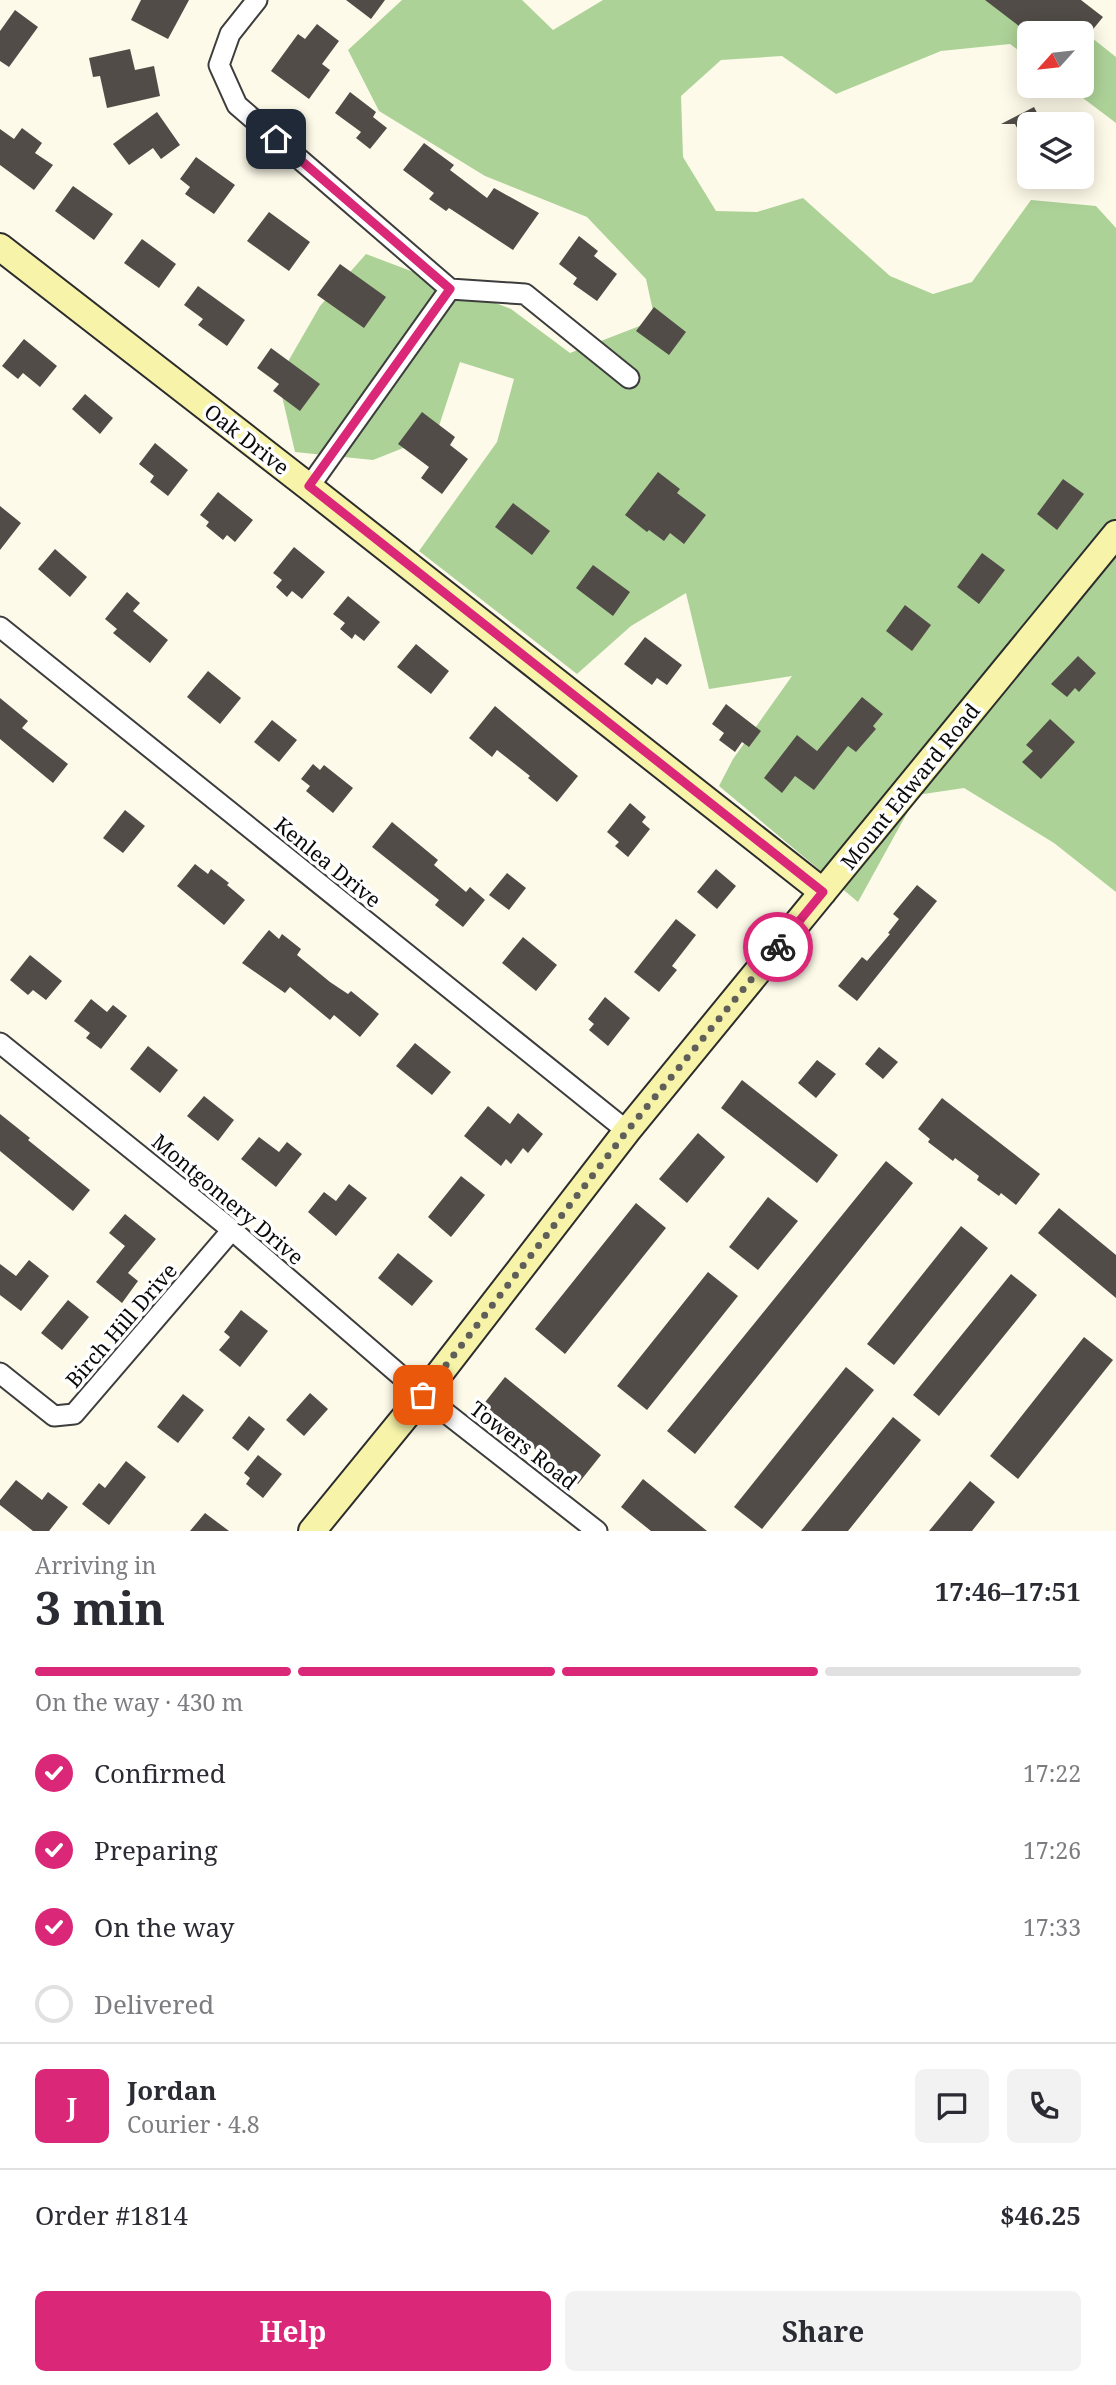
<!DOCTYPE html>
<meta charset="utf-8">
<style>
:root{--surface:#fff;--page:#f2f2f3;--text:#2b2b33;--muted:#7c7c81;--line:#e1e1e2;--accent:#db2777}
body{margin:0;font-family:"Noto Serif",serif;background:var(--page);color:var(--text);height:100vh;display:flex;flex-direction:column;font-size:26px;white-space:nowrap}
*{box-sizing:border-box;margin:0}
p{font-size:23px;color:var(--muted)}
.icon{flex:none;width:38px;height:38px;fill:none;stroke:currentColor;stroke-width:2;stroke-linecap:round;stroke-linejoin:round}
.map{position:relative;height:1531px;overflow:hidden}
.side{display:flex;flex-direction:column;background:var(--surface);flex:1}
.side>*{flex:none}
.needle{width:46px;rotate:243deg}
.buttons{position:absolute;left:1017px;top:21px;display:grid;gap:14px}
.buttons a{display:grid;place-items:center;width:77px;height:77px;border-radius:10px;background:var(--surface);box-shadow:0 4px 18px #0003;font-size:35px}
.pin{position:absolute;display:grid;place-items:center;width:60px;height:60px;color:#fff;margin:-30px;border-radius:14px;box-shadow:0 4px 10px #0006}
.courier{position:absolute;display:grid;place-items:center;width:70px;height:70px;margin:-35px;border:5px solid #db2777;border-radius:50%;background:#fff;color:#222;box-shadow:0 2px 9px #0007}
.overview em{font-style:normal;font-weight:700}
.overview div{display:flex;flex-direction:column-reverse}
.overview{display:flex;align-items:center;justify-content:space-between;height:119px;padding:0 35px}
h1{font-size:46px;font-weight:700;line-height:52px}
.bar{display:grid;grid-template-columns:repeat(4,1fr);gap:10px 7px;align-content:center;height:84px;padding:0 35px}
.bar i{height:9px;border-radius:5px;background:var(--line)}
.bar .active{background:var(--accent)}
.bar p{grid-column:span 4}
.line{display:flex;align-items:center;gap:18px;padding:0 35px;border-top:2px solid var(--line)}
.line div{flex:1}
.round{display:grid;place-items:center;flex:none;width:74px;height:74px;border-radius:10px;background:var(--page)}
ol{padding:0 35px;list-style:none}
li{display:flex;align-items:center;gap:21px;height:77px}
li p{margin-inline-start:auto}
li .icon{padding:7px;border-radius:50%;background:var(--accent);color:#fff;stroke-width:4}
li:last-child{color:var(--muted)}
li i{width:38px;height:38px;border:4px solid var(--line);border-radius:50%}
.cta{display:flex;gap:14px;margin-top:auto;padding:14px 35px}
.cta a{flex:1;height:80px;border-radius:10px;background:var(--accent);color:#fff;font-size:28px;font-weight:700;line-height:80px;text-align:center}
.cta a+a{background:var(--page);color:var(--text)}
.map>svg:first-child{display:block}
.forest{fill:#add298}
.building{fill:#514c47}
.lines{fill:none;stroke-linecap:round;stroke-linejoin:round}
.street-casing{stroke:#3d3d3d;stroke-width:23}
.secondary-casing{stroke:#2c2c2c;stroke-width:30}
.street{stroke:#fff;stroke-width:19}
.secondary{stroke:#f7f4aa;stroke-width:26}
.done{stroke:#5f5e58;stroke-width:7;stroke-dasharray:0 12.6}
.route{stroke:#db2777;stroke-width:9}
.labels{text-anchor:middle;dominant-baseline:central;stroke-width:7;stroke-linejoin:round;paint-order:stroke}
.street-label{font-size:21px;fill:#0a0a0a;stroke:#fff}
</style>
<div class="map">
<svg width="1116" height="1531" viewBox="0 0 1116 1531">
<rect width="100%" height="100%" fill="#fdfae9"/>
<path class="forest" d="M402,0H522L553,30L603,0H1024L1087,34L1116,57V123L1067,86H1082V33H1029V58L1010,44L941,51L836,94L782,56L721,60L681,96L683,157L716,211L757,212L803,198L890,276L933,294L972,282L1031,200L1096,206L1116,228V892L1054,843L964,788L917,795L858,902L719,786L733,759L792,676L709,689L686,593L631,626L577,674L419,551L497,442L514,379L460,362L436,435L373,460L295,452L278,379L320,306L366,254L511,309L570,353L655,320L646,279L587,217L485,176L379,111L348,50Z"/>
<path class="building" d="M141,0H189L168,39L131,20Z
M346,0H385L371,19Z
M985,0H1081L1103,17L1090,33H1028Z
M15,10L38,27L9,67L0,61V31Z
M317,24L339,41L322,64L330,70L309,99L271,71L298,34L305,39Z
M130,49L135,70L154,66L160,96L107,108L100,76L93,77L89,58Z
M350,92L376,112L373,117L387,128L370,149L356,138L361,132L335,113Z
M1034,107L1043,124H1029V151L1015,124H1001Z
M157,112L180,145L161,159L153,148L129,165L113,144Z
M22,128L42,143L35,153L53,165L34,190L0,165V129L14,139Z
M424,143L454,165L450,170L487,198L494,188L539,213L513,250L449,208L446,211L429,199L434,193L403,170Z
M196,157L235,185L214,214L185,194L190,187L180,179Z
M73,186L113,214L94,240L55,211Z
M269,212L310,242L289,271L247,241Z
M579,236L598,251L594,256L617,274L597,301L573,284L577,278L559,264Z
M142,239L176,264L159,288L124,263Z
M340,264L386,297L364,328L317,295Z
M198,286L245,320L227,346L198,325L203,319L184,305Z
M654,307L686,332L669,355L636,331Z
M24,339L57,366L40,387L23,373L18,379L2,366Z
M271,348L320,384L300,411L273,391L279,384L257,368Z
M85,394L113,418L100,434L72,409Z
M422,412L455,437L450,445L468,459L442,494L421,478L429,467L398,444Z
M155,443L188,470L168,496L150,482L154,476L139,464Z
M658,472L680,489L677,493L706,515L684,544L670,533L664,541L649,530L647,532L625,515Z
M1063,479L1084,494L1057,530L1037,514Z
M218,492L253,520L235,542L227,535L223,540L206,526L209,522L200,515Z
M513,503L550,531L532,555L495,527Z
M0,506L21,523L0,550Z
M294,547L325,572L302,599L292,591L287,597L276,587L282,580L273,573Z
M55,549L87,577L70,597L38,569Z
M982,553L1005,570L979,604L957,587Z
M593,565L630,592L613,616L576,588Z
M127,592L140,603L133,611L168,640L150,663L113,633L117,629L105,619Z
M348,596L380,622L364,641L355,634L352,639L340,629L345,623L333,614Z
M905,605L931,625L912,651L886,631Z
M645,637L682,665L667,685L657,678L652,685L624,664Z
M416,644L449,671L431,694L397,667Z
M1078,656L1096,673L1079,692L1075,688L1067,697L1051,684Z
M208,671L241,698L220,724L187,697Z
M862,697L883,714L873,726L876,729L856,752L848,746L814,790L795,776L782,793L764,778L797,735L817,751Z
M0,698L28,721L22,728L68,764L53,783L0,739Z
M726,704L761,731L749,747L742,742L735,752L719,740L724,733L712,724Z
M495,706L578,776L557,802L528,778L530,776L497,750L492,757L469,738Z
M1050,719L1075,742L1041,779L1022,762L1033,751L1026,745Z
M272,720L297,740L279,762L254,742Z
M313,764L320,770L324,765L353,788L333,813L306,791L310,786L301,779Z
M630,803L646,817L642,822L650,829L628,857L615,846L619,842L607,832Z
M125,810L145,826L123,853L103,838Z
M392,822L438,860L434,865L466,892L470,887L485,900L463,927L435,905L439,900L372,847Z
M195,864L208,874L211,869L229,883L227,885L245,900L224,925L177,886Z
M716,869L736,886L717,909L697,892Z
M507,873L526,888L509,910L489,895Z
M917,885L937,901L857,1001L838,986L862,957L867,961L890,934L888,933L899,919L893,914Z
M676,919L696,935L672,966L677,970L659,992L634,972Z
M269,930L279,939L282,934L301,949L297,955L330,982L348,994L351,991L379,1014L360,1037L334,1015L330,1020L290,987L285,993L242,963Z
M523,937L557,965L536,991L502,963Z
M30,955L62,981L46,1000L33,990L28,995L10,980Z
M605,997L630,1018L608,1046L589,1030L594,1024L588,1019Z
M91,999L107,1012L113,1005L127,1016L101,1049L86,1038L90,1033L74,1021Z
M415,1043L451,1072L432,1095L396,1066Z
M148,1046L178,1070L160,1093L130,1069Z
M879,1047L898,1062L883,1079L865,1064Z
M817,1060L836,1074L816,1098L798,1083Z
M742,1080L838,1155L817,1183L721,1108Z
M204,1096L234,1120L218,1141L187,1116Z
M942,1098L1040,1174L1016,1205L1001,1193L999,1196L977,1180L979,1176L955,1158L953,1161L928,1142L930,1139L918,1129Z
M488,1106L510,1124L518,1113L543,1134L528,1153L523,1148L511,1164L506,1159L501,1166L464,1136Z
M0,1114L30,1138L28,1140L90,1190L73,1211L0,1151Z
M698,1133L725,1157L687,1203L659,1179Z
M259,1137L279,1152L287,1142L302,1154L276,1187L241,1159Z
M886,1161L913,1183L695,1454L667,1431Z
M461,1176L485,1195L451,1237L428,1217Z
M349,1184L367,1198L336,1236L308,1212L324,1192L336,1201Z
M768,1197L798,1221L758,1270L729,1247Z
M636,1203L666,1228L565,1354L535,1329Z
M1059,1208L1116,1255V1298L1038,1233Z
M125,1214L156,1239L128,1273L138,1281L122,1303L96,1282L125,1246L109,1233Z
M961,1226L988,1248L894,1365L867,1344Z
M398,1253L433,1281L412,1306L378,1278Z
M29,1260L49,1276L21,1311L0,1295V1264L16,1276Z
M708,1272L738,1296L647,1410L617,1386Z
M1011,1274L1037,1295L939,1416L913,1395Z
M68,1300L89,1317L62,1350L41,1333Z
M241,1310L268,1331L240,1367L219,1350L230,1337L224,1332Z
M1084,1337L1113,1360L1018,1479L990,1456Z
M846,1367L874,1390L762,1529L734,1507Z
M505,1377L601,1455L578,1484L482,1406Z
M310,1393L328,1409L304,1436L286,1420Z
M183,1394L204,1410L178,1443L157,1427Z
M249,1416L265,1429L248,1451L232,1438Z
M893,1417L921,1440L848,1531H801Z
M258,1455L282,1474L263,1498L246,1484L250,1478L244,1473Z
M126,1461L146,1477L109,1525L82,1504L99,1483L105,1488Z
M643,1479L707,1531H651L621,1507Z
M16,1480L42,1500L48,1492L68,1507L49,1531H33L0,1505V1500Z
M970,1481L995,1502L972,1531H929Z
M205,1513L229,1531H190Z"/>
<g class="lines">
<g class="street-casing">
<path id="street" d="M257,0L230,34L219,65L237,105L450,289L525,294L629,378
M309,487L450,289
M0,627L627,1131
M0,1043L232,1230L423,1395L597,1531
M0,1373L54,1416L74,1414L232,1230"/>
</g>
<g class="secondary-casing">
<path id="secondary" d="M0,247L309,487L823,892
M312,1531L423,1395L627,1131L1116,534"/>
</g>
<use href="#street" class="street"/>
<use href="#secondary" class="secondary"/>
</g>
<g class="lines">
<path class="done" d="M423,1395L627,1131L778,947"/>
<path class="route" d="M276,139L450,289L309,486L823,892L778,947"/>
</g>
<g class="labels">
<g class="street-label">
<text transform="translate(247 439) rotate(38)">Oak Drive</text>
<text transform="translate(910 786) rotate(-51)">Mount Edward Road</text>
<text transform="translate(328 862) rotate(39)">Kenlea Drive</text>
<text transform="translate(228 1199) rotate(40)">Montgomery Drive</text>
<text transform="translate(121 1325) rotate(-49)">Birch Hill Drive</text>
<text transform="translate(524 1445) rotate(38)">Towers Road</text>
</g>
</g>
</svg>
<div class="buttons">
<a><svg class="needle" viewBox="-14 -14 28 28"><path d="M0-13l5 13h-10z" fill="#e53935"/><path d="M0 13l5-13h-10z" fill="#7c7c81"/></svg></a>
<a><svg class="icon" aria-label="layers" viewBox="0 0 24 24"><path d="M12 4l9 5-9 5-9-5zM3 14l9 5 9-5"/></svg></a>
</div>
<div class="pin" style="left:423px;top:1395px;background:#ea580c"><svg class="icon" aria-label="bag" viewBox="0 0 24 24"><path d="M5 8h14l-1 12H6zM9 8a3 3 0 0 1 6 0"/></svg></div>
<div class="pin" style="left:276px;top:139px;background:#1f2937"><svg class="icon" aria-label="home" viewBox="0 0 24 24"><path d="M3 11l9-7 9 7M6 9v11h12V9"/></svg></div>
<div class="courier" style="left:778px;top:947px"><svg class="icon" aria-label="bike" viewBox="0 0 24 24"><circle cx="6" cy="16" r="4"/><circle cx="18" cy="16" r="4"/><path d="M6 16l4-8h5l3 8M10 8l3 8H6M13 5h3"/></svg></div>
</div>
<section class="side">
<div class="overview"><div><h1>3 min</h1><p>Arriving in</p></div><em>17:46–17:51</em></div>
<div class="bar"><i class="active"></i><i class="active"></i><i class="active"></i><i></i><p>On the way · 430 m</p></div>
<ol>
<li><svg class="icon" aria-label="check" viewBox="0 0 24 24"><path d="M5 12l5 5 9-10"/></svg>Confirmed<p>17:22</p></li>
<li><svg class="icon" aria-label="check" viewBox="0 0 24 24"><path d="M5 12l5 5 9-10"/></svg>Preparing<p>17:26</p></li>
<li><svg class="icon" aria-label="check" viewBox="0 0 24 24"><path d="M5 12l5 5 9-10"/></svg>On the way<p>17:33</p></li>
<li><i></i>Delivered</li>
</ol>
<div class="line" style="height:126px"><b class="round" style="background:var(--accent);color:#fff">J</b><div><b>Jordan</b><p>Courier · 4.8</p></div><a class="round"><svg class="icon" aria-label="chat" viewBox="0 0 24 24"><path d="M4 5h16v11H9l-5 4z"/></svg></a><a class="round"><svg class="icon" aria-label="phone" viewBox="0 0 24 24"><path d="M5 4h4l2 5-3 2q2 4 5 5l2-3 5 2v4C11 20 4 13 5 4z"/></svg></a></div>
<div class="line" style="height:91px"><div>Order #1814</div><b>$46.25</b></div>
<div class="cta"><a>Help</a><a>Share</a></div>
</section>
